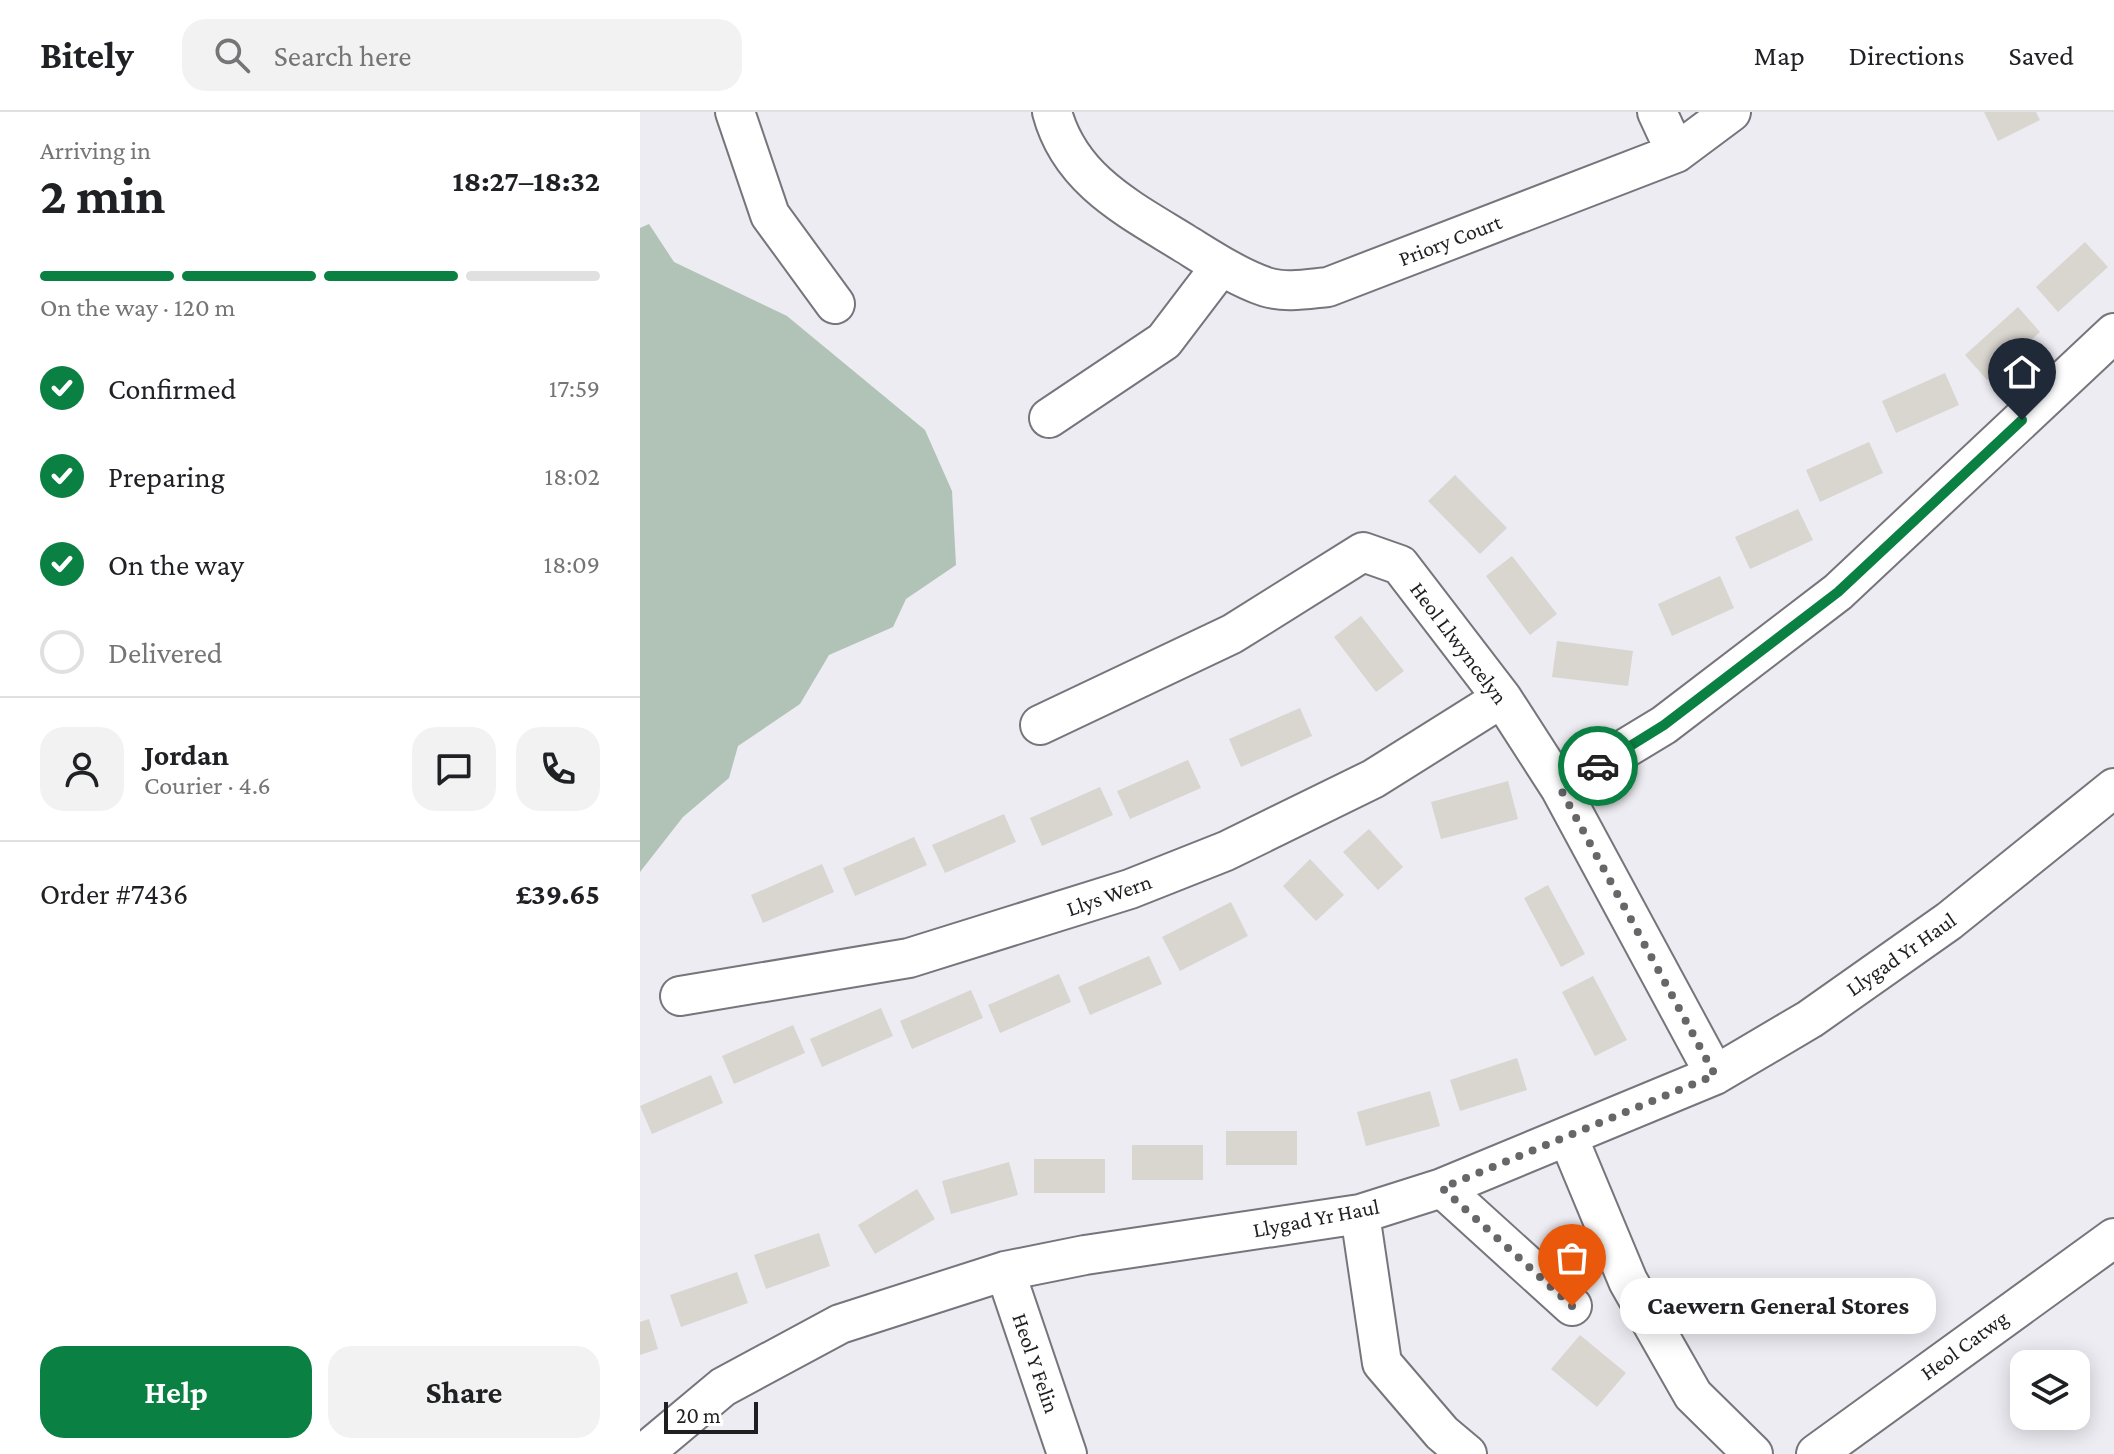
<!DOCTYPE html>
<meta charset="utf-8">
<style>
:root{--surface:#fff;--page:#f2f2f2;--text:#202124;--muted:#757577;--line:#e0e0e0;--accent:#0b8043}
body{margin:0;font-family:"Crimson Pro",serif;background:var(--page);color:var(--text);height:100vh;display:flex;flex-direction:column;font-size:30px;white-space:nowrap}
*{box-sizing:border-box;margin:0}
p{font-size:26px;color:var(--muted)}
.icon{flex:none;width:44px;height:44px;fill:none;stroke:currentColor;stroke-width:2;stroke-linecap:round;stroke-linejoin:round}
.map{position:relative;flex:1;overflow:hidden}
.sheet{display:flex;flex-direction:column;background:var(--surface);width:640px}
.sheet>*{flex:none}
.buttons{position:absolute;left:1370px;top:1238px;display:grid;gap:16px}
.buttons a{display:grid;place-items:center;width:80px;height:80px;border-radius:16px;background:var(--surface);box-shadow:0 4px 20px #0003;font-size:40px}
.scale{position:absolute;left:24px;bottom:20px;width:94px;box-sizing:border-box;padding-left:8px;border:4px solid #1f1f21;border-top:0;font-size:22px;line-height:28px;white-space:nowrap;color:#1f1f21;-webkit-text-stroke:6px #fff;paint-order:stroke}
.pin{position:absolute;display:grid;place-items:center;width:68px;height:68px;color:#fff;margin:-82px -34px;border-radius:50% 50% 50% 0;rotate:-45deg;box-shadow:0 0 8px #0007}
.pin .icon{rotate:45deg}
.courier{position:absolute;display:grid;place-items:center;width:80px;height:80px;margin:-40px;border:6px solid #0b8043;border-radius:50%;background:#fff;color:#222;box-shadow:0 2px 10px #0007}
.bubble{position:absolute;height:56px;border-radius:24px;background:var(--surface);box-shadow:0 4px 20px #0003;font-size:26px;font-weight:700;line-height:56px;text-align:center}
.headline em{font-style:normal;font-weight:700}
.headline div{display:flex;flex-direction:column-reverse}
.headline{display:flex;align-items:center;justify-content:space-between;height:136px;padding:0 40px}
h1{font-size:52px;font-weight:700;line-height:60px}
.bar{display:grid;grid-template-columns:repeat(4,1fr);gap:12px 8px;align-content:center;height:96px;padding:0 40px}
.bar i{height:10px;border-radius:6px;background:var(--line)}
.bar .on{background:var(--accent)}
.bar p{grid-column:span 4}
.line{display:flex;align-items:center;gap:20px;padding:0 40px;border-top:2px solid var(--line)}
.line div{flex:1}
.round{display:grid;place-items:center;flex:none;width:84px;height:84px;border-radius:24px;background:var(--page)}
ol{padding:0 40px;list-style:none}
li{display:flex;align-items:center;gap:24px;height:88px}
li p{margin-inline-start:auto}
li .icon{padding:8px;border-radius:50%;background:var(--accent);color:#fff;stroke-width:4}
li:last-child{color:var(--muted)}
li i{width:44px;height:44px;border:4px solid var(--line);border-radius:50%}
.button{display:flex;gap:16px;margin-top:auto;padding:16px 40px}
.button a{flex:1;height:92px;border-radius:24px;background:var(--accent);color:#fff;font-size:32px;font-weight:700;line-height:92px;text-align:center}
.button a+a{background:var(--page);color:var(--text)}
header{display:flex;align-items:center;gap:48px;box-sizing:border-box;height:112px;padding:0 40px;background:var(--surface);border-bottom:2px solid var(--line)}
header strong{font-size:38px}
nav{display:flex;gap:44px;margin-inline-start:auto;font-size:28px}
.search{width:560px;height:72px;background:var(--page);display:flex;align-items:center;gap:20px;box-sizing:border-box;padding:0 28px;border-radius:24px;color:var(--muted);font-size:30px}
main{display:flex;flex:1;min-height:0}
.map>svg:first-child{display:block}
.green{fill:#b1c3b6}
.building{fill:#d9d5cf}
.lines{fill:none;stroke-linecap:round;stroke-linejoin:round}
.minor-casing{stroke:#75757b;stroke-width:42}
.minor{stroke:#fff;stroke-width:38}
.done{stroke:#67676a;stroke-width:8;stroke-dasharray:0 14.4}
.route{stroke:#0b8043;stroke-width:10}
.labels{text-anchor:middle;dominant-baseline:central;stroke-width:6;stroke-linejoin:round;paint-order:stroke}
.street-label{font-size:22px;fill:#1f1f21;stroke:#fff}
</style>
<header>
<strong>Bitely</strong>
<div class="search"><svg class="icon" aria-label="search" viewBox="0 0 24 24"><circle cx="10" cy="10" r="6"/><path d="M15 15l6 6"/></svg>Search here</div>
<nav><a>Map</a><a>Directions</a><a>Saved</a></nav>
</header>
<main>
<section class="sheet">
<div class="headline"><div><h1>2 min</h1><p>Arriving in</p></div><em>18:27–18:32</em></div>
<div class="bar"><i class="on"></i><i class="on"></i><i class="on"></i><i></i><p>On the way · 120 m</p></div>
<ol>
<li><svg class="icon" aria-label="check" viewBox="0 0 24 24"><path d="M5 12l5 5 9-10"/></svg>Confirmed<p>17:59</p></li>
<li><svg class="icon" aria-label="check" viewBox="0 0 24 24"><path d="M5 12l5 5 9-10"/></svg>Preparing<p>18:02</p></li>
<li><svg class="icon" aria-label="check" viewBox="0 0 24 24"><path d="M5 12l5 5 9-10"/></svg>On the way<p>18:09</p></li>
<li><i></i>Delivered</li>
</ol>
<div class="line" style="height:144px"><a class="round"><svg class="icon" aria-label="person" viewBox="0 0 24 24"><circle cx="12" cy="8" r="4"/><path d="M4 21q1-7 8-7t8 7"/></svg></a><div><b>Jordan</b><p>Courier · 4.6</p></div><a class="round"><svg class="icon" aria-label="chat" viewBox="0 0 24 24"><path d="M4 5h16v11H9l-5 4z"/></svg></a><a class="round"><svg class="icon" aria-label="phone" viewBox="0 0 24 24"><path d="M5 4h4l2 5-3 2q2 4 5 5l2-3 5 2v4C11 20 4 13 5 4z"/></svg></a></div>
<div class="line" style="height:104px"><div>Order #7436</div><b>£39.65</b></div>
<div class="button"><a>Help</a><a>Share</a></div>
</section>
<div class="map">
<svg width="1474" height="1342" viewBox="0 0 1474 1342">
<rect width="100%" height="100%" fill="#ececf2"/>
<path class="green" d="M9,112L34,150L147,204L285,318L312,379L316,453L266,487L253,515L189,543L160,592L98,634L89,666L43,705L0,760V116Z"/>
<path class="building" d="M1344,0H1396L1400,8L1358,29Z
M1445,130L1468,155L1418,200L1396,175Z
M1378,195L1400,220L1347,268L1325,243Z
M1305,261L1319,293L1256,321L1242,289Z
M1229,330L1243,361L1180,390L1166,358Z
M815,363L867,416L840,442L788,389Z
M1158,397L1173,428L1110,457L1095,425Z
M872,444L917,502L890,523L846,464Z
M1080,464L1094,496L1032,524L1018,492Z
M721,504L764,559L736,580L694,525Z
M917,529L993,539L988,574L912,565Z
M660,596L672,624L601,655L589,627Z
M548,648L561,676L490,707L477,679Z
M868,669L878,707L801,727L791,690Z
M460,675L473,703L402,734L390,706Z
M364,702L376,730L305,761L292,733Z
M729,717L763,755L738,778L703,740Z
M274,725L287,753L215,784L203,756Z
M670,747L704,783L676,809L643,774Z
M182,752L194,780L123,811L111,783Z
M908,773L945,842L921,855L884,786Z
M591,790L608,824L540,859L522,825Z
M509,844L522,872L450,903L438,875Z
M419,862L431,890L360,921L348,893Z
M953,864L987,928L955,944L922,880Z
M331,878L343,906L272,937L260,909Z
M241,896L253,924L182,955L170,927Z
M153,913L165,941L94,972L82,944Z
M877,946L887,978L820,999L810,968Z
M71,963L83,991L12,1022L0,994Z
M790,979L800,1014L726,1034L717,1000Z
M586,1019H657V1053H586Z
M492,1033H563V1068H492Z
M394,1047H465V1081H394Z
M369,1050L378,1083L311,1102L302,1069Z
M277,1077L295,1107L235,1142L218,1113Z
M179,1121L190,1154L126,1177L114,1143Z
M97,1160L108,1191L41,1215L30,1183Z
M9,1207L18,1237L0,1243V1210Z
M940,1223L986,1261L957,1295L911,1257Z"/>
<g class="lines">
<g class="minor-casing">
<path id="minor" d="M95,0L130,103L195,192
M412,0C430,68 489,97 544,131C570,147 597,165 626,175C646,181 667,177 688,175L1036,41
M1017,0L1036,41L1091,0
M409,306L524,229L581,154
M400,613L592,522L723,440L760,453L862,586L920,676L1075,963
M920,676L1024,613L1198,480L1474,221
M40,884L269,846L490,777L586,739L733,667L862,586
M928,1025L988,1169L1053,1283L1113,1342
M802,1076L932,1194
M720,1102L742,1251L802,1321L827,1342
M365,1159L427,1342
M3,1342L83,1275L200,1212L365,1159L445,1143L720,1102L802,1076L1075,963L1170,907L1309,809L1474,676
M1176,1342L1474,1126"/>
</g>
<use href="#minor" class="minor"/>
</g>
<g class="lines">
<path class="done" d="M932,1194L802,1076L1075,963L920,676L958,654"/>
<path class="route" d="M958,654L1024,613L1198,480L1382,308"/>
</g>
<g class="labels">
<g class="street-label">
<text transform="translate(810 128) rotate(-21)">Priory Court</text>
<text transform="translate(819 531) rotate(53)">Heol Llwyncelyn</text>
<text transform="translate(469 783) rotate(-19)">Llys Wern</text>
<text transform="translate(1261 842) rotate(-35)">Llygad Yr Haul</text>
<text transform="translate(676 1106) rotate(-11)">Llygad Yr Haul</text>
<text transform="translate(1324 1233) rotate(-36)">Heol Catwg</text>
<text transform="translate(396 1251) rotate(71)">Heol Y Felin</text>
</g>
</g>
</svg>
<div class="buttons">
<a><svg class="icon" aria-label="layers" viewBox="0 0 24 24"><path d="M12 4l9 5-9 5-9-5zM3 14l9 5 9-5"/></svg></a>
</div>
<div class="scale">20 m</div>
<div class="pin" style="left:932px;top:1194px;background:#ea580c"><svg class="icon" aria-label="bag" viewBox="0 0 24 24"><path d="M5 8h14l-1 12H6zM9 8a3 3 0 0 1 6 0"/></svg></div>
<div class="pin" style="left:1382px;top:308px;background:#1f2937"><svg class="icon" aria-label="home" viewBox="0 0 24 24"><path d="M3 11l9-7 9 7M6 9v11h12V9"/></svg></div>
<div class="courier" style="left:958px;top:654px"><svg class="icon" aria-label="car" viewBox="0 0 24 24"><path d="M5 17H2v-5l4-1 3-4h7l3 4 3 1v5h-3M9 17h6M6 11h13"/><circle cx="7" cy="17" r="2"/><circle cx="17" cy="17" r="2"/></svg></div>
<div class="bubble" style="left:980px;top:1166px;width:316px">Caewern General Stores</div>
</div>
</main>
